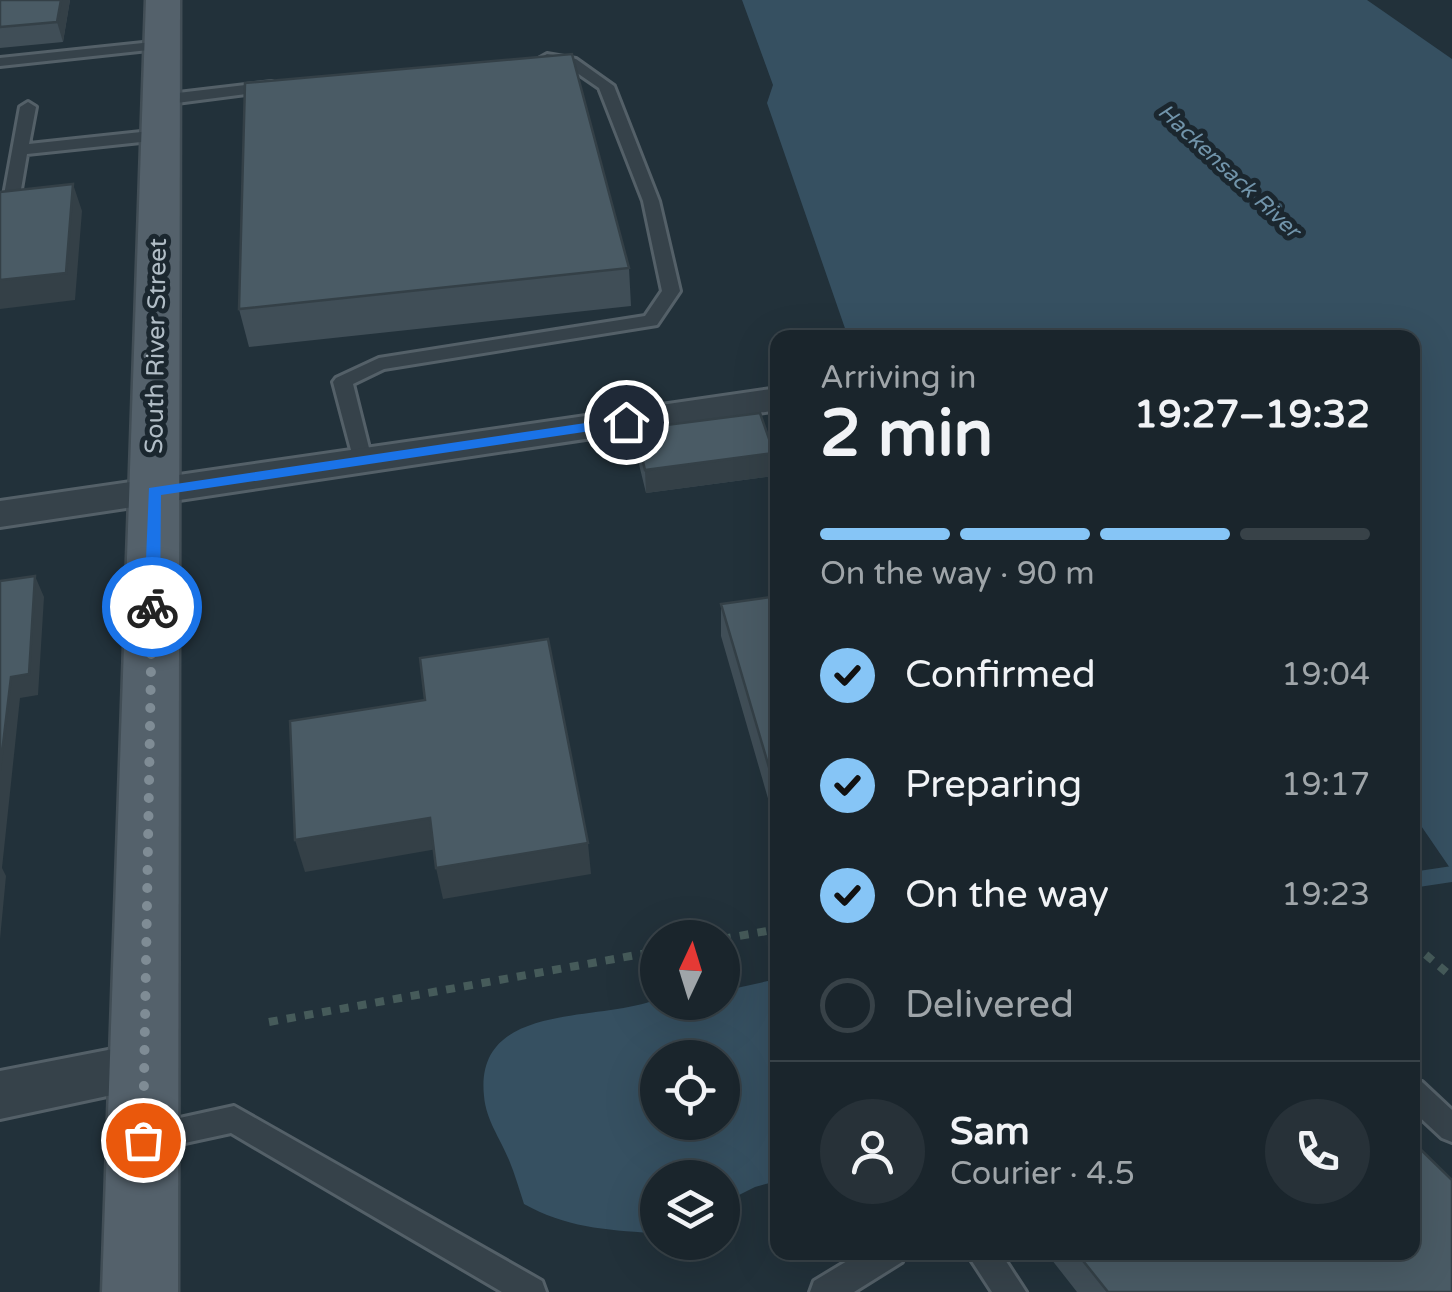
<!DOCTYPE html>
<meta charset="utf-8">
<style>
:root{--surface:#1a252c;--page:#273138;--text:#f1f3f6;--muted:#9fa5a9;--line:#384248;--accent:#86c5f6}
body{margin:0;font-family:"Varela Round",sans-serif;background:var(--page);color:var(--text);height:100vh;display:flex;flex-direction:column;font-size:38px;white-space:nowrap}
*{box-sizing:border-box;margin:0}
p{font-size:32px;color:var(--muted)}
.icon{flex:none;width:55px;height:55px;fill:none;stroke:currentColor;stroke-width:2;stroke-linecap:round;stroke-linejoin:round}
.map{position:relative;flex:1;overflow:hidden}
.side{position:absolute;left:770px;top:330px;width:650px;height:930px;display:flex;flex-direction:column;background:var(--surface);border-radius:20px;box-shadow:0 10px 40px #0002,0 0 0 2px var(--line)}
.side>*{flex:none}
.needle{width:65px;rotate:4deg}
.controls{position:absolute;left:640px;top:920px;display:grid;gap:20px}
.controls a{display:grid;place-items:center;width:100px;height:100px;border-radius:50%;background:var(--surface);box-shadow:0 10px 40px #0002,0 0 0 2px var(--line);font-size:50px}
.pin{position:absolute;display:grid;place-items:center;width:85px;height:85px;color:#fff;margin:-42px;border:5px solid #fff;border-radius:50%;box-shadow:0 2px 10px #0007}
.courier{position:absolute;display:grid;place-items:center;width:100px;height:100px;margin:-50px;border:8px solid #1a73e8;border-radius:50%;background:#fff;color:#222;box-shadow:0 2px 12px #0007}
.overview em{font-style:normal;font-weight:700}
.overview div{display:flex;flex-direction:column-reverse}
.overview{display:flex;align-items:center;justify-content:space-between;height:170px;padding:0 50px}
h1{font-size:65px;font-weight:700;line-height:75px}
.bar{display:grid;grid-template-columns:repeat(4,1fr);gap:15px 10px;align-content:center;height:120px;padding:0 50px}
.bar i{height:12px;border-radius:8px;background:var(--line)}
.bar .on{background:var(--accent)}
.bar p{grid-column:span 4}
.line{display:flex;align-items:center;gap:25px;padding:0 50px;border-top:2px solid var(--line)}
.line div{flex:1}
.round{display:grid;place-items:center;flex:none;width:105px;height:105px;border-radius:52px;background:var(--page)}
ol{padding:0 50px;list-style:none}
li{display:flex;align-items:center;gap:30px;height:110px}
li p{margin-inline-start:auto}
li .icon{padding:10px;border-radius:50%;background:var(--accent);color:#111;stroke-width:4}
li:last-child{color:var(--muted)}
li i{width:55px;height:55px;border:5px solid var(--line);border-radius:50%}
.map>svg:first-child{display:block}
.water{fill:#365061;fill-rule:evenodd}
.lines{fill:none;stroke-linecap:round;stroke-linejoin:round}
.stream{fill:#365061;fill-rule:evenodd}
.lane-casing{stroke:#546068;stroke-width:6}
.street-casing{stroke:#546068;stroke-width:6}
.primary-casing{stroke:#424e56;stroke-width:5}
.path{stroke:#465b5a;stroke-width:8;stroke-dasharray:9 9;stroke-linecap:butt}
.lane{fill:#36424a;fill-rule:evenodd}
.street{fill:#36424a;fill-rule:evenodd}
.primary{fill:#54616b;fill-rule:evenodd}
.wall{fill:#404e57}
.shaded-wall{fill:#344047}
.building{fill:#4a5b65;stroke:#344047;stroke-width:2.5}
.route{fill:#1a73e8}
.done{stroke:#7f8c95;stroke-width:10;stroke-dasharray:0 18}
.labels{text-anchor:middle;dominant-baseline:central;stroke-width:10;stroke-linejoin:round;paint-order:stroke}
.far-water-label{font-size:22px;font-style:italic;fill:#7194aa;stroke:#1b272f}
.street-label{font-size:25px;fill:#b1bdc6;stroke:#1b272f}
</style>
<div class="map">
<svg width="1452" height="1292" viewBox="0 0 1452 1292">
<rect width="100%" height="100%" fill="#22313a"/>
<path class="water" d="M742,0H1367L1452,59V871L1413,814L1412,338L848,337L767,103L773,85Z
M777,979V1181L755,1187L723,1203L722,1178H658L657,1231L652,1233C605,1230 565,1227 524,1204C519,1189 515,1174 509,1160C500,1138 486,1120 484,1096C474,1000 601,1023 657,999L658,1002H722L723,991ZM658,1058H722V1122H658Z"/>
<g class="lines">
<path class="stream" d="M1452,866V882L1412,888V872Z"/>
<g class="lane-casing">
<path id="lane" d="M162,41L167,42V48L0,66V58Z
M547,54L576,59L614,86L659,201L680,291L657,325L384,369L353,384L372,460L369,465H355L333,382L336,378L379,358L645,316L662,291L643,201L599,88L567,66L542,61L540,58Z
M272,82L277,84V90L161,105L153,100L161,95Z
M28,102L36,107L29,144L160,130L168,135L160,140L27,154L20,195L12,200L4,195L20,107Z
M1412,1078L1422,1082L1452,1110V1142L1442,1138L1412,1110Z
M234,1106L542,1281L546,1292H502L231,1133L148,1151L138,1147L134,1138L138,1129L148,1125Z
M862,1252H906L902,1262L854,1292H810L814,1281Z
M966,1252H1000L1026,1292H992Z"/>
</g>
<g class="street-casing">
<path id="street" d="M778,388V410L0,527V501Z
M144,1043L163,1050L170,1067L163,1084L0,1119V1071Z"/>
</g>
<g class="primary-casing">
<path id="primary" d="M146,0H180L178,1292H102Z"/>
</g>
<path class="path" d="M722,939L778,929
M1412,943L1452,977
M269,1022L658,951"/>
<use href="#lane" class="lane"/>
<use href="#street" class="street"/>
<use href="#primary" class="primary"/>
</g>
<path class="wall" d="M0,0H70L63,42L0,48Z
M629,268L631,306L249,347L239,309Z
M635,429L774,476L646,493L636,452Z
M778,596V833L721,636V604Z
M1049,1252H1412L1452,1292H1077L1048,1255Z"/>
<path class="shaded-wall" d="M61,0H70L63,42L57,22Z
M73,184L82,211L75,300L0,309V280Z
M774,453V476L646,493L645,470Z
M35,576L44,597L38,695L20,698L2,868L6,876L0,939V770L11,677Z
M430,818L437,849L305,872L295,840Z
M588,843L591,874L443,899L436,868Z"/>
<path class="building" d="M0,0H61L57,22L0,27Z
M572,54L629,268L239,309L245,83Z
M73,184L66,273L0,280V192Z
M760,413L774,453L645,470L635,429Z
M35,576L29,674L11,677L0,770V581Z
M778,596V798L721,604Z
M548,639L588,843L436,868L430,818L295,840L290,721L425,700L420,658Z
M1412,1141L1452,1180V1292H1108L1076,1252H1412Z"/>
<path class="route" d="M626,417L633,422L631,425L161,495L160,607L152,613L144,607L149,488Z"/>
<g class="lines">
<path class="done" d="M143,1140L152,607"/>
</g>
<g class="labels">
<g class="far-water-label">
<text transform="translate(1229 171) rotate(43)">Hackensack River</text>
</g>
<g class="street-label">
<text transform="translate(156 346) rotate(-89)">South River Street</text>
</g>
</g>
</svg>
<div class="controls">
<a><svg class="needle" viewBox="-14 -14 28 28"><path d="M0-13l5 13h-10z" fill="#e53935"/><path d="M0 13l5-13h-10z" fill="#9fa5a9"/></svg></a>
<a><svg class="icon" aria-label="locate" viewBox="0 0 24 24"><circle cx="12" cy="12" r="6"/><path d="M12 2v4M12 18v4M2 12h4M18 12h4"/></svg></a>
<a><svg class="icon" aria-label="layers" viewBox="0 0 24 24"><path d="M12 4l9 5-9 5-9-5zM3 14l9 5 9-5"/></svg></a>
</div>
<div class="pin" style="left:143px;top:1140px;background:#ea580c"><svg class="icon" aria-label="bag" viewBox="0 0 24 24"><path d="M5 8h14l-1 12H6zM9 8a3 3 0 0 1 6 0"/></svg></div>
<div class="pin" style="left:626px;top:422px;background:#1f2937"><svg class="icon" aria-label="home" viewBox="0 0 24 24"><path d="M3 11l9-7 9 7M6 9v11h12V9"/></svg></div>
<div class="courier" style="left:152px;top:607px"><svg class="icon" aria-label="bike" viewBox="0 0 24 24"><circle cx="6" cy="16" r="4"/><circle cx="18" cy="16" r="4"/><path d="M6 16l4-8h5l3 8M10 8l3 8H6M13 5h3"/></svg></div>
<section class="side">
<div class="overview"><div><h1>2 min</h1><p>Arriving in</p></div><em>19:27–19:32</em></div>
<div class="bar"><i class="on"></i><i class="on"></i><i class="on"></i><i></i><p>On the way · 90 m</p></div>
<ol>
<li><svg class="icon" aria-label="check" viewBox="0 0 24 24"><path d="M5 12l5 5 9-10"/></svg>Confirmed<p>19:04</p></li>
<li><svg class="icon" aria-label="check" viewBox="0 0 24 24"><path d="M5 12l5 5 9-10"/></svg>Preparing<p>19:17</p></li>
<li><svg class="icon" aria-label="check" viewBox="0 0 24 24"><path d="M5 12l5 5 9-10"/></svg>On the way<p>19:23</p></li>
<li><i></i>Delivered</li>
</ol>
<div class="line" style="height:180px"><a class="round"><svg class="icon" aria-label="person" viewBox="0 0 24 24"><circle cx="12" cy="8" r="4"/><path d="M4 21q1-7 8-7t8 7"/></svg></a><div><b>Sam</b><p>Courier · 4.5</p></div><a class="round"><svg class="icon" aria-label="phone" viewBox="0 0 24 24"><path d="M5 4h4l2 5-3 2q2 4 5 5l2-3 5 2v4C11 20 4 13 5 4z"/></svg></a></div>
</section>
</div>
